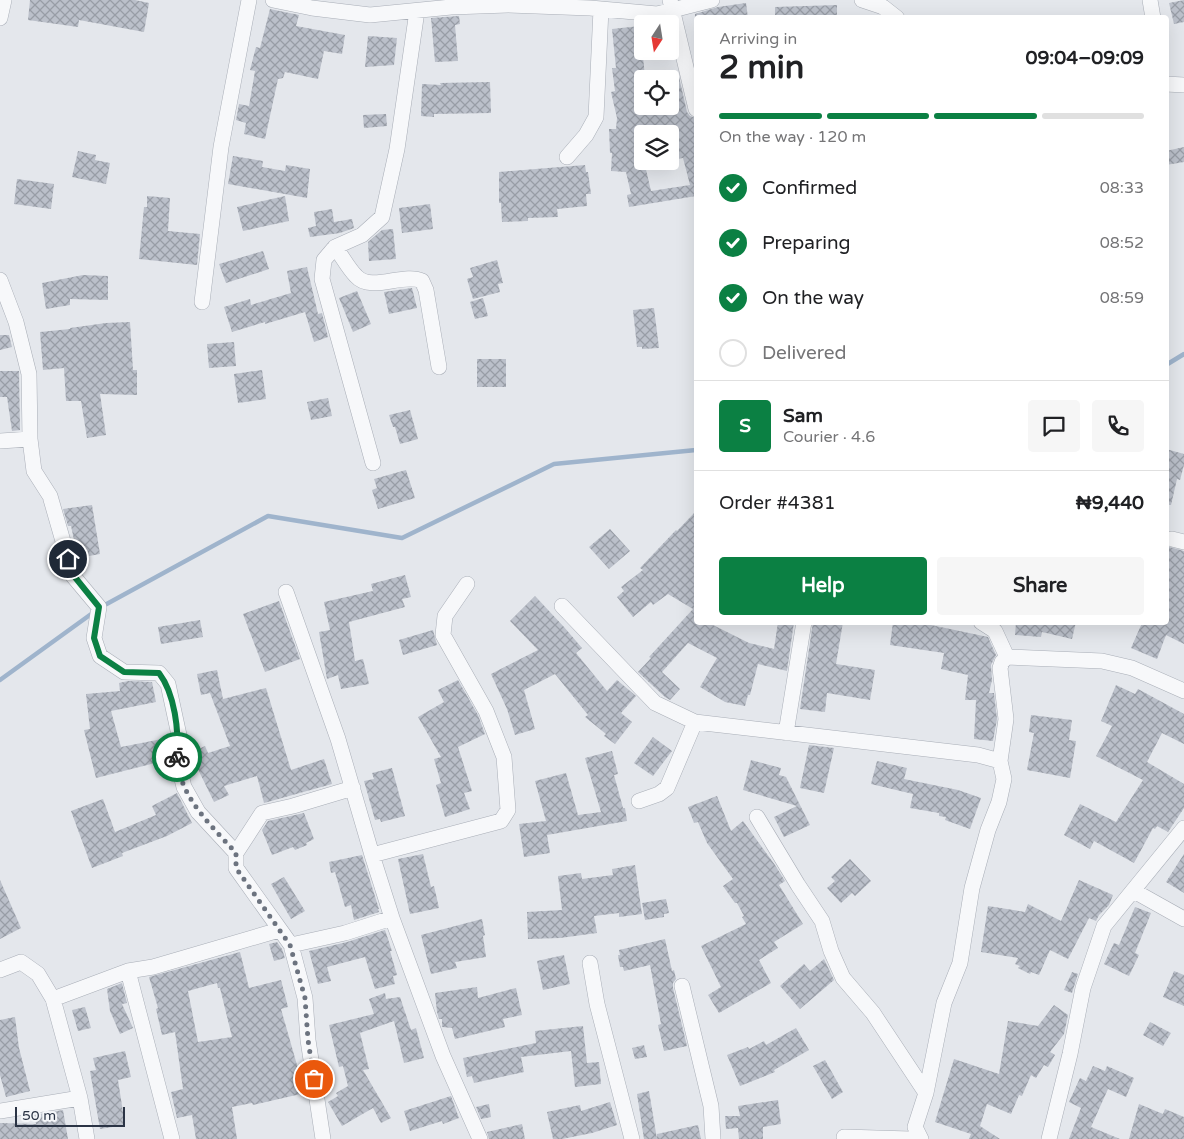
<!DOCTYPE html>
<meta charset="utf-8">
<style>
:root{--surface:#fff;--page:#f6f6f6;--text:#202124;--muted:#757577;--line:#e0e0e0;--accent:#0b8043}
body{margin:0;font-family:"Varela Round",sans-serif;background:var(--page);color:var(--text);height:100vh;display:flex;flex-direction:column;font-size:19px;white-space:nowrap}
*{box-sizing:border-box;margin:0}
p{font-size:16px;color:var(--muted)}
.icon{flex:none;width:28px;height:28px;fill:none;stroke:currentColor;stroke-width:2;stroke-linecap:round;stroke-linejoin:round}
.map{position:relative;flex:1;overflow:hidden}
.sheet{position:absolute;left:694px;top:15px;width:475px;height:610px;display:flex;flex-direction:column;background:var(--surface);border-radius:5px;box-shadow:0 5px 20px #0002}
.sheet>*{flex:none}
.needle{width:32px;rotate:192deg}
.buttons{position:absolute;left:634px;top:15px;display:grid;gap:10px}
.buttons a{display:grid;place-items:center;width:45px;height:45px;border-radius:5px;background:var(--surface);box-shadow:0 5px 20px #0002;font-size:25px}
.scale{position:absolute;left:15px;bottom:12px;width:110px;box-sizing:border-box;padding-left:5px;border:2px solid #2b3445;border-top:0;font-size:14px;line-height:18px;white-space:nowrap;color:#2b3445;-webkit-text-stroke:4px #f4f6f9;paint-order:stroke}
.pin{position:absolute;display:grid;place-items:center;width:42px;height:42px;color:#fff;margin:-21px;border:2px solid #fff;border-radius:50%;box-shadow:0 1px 5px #0007}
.courier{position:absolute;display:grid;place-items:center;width:50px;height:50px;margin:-25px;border:4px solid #0b8043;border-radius:50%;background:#fff;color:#222;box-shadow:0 1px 6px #0007}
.overview em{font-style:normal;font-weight:800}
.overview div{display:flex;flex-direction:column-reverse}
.overview{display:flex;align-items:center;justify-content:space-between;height:85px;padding:0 25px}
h1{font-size:32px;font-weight:800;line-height:38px}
.bar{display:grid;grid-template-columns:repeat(4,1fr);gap:8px 5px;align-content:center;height:60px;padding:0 25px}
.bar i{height:6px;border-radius:4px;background:var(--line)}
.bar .active{background:var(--accent)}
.bar p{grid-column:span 4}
.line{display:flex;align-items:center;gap:12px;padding:0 25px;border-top:1px solid var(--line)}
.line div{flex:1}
.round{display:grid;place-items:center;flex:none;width:52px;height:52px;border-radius:5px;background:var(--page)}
ol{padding:0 25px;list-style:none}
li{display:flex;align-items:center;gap:15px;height:55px}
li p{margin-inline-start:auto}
li .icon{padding:5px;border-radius:50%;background:var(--accent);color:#fff;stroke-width:4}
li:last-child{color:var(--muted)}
li i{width:28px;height:28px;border:2px solid var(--line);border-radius:50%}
.action{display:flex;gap:10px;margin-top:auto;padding:10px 25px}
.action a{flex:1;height:58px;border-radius:5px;background:var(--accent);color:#fff;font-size:20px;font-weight:800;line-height:58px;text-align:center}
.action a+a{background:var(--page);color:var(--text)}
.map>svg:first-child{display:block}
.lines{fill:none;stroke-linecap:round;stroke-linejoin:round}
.stream{stroke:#9fb4cc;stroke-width:4.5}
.building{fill:url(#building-cross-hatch);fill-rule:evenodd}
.minor-casing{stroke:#a9aeb7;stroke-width:16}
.minor{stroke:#f7f8fa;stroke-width:15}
.done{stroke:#6c737f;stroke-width:5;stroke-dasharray:0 9}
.route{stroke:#0b8043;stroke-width:6}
</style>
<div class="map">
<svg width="1184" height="1139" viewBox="0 0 1184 1139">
<defs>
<pattern id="building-cross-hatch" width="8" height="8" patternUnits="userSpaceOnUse" patternTransform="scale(1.25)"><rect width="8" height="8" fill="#bbc0ca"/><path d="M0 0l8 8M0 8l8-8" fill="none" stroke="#989da6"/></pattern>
</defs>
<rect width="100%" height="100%" fill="#e4e7ec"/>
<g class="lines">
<path class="stream" d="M1166,365L1184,354
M103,606L268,516L402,538L554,464L696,450
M0,680L94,612"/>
</g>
<path class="building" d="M30,0H135L149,3L144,32L79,20L78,27L28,20Z
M1184,0V22L1174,24L1169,3Z
M746,3L748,18H695V14L718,7Z
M837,5V18H775V7Z
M270,9L299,15L296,26L345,35L342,54L324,51L318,79L285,72L283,78L278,79L265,139L244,134L246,123L236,120L239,104L249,106L255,71L250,70L256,47L260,48Z
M459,16L460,24L455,25L458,61L435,62L431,18Z
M640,26L645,77L642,78V106H670V79L679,77L687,112L690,116L696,118V196L629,207L627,195L631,194L626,172L611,171L612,153H610L609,129H616L617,118L611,92L615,91L612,68H616L612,29ZM642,134H670V160L683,158L690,185L651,191L644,161H642Z
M368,36L397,38L394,65L365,67Z
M490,82L491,113L434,114V117L421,116L422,84L441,85L440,83Z
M386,114L387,126L364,128L363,115Z
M1184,147V162L1166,165V151Z
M78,151L96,155L95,160L110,163L106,184L72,177Z
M233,156L263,161L262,167L285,171L286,165L310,169L307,198L228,184Z
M585,165L586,172H588L591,194H586L587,206L557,209L558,217L528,218V221L502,222L501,203H499V172Z
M17,179L54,184L51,209L14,204Z
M147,196L170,198L168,231L200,234L197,265L139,259L144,207H147Z
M285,196L289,221L243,231L237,207Z
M430,204L433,229L402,233L399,208Z
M332,209L334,222L352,219L354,228L340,233L310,237L308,228L316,226L314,212Z
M393,229L396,259L369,261L368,242L382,230Z
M263,251L269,269L226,283L219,264Z
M497,260L503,283L498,284L500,292L473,299L467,279L473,277L470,268Z
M307,267L318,314L322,313L328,337L314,342L305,312L265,324V322L232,332L224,307L250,299L251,305L291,293L287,271Z
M83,275L108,276V300L70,299V305L46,309L42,283Z
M412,288L417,308L389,314L384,292Z
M357,291L371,324L353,332L339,298Z
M483,298L488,316L475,319L470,302Z
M654,308L659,348L642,349V347H637L633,310Z
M130,322L133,370H137V395L100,394L106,435L87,438L81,401H66L64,368L43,370L40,332L70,329V328L106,323Z
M0,335H9L12,347L0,350Z
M234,342L236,366L209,368L207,344Z
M477,359H506V387H477Z
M262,370L266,399L238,403L234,374Z
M0,371H19L20,430L12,431L7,397H0Z
M328,398L332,416L311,420L307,402Z
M410,410L418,439L400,444L395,427H393L389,415Z
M1166,449L1184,454V465L1180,480L1177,479L1171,505H1166Z
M406,470L415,498L378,509L372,490L377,488L374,479Z
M92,505L100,554L78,558L71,526H68L63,509Z
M696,511V622H707L749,643L774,649L778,622H794L787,671L758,664L750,695H748L745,706L725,702L700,687L717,658L688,643L662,672L680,689L670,700L665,697L638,672L651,658L649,657L693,609L668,594L653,605L651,602L633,617L617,597L624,591L621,587L643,570L640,568L676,530L677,531Z
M610,529L630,551L609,569L589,547Z
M1166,546L1184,551V644L1166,635L1157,659L1131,648L1142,623L1140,622H1166Z
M405,575L411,597L402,599L405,607L349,622L355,661L363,659L369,684L341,689L338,675L327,679L319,632L330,630L324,602L373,591L371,584Z
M535,596L564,627L582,648L576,653L607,691L617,680L636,696L621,713L632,722L615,744L604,736L606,734L585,717L588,715L555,674L524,690L535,729L515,735L507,709L491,674L538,650L510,621Z
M279,601L300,659L265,672L243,614Z
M200,620L203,637L161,644L158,627Z
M813,622H843L836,664L875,670L870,700L827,693L825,712L800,709Z
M893,622H932L931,625L988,637L996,655L991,665L992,680L989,693H994L997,719L993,741L974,739L976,700H965L968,675L941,669L944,653L890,645Z
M1016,622H1076L1072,639L1042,632L1041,637L1015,635Z
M433,630L437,645L403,655L399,640Z
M217,670L223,699L266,688L291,770L324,759L332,784L264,803L257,776L224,786L229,795L214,802L190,753L205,746L208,753L230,746L210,693L201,695L197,674Z
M458,680L478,715L485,734L458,747L472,791L464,793L470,809L445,817L436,785L441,783L434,759L441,757L418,717L444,702L438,690Z
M128,681L152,682L156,702L111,711L121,747L162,739L167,760L96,778L84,730L90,729L86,694L120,691L119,683Z
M1116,685L1135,694L1138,689L1184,714V744L1162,733L1147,762L1184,784V808L1168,832L1157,826L1155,829L1153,828L1134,863L1094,841L1090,849L1064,835L1080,804L1116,822L1143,780L1096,756L1112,726L1101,721Z
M1031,715L1072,720L1069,740L1076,741L1070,778L1027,770L1034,733L1029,732Z
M653,737L672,751L653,776L634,763Z
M809,745L834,748L824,793L800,788Z
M612,751L618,774L614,775L623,808H625L627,821L547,835L550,853L524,857L519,824L546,821L535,781L566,773L578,815L601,812L585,758Z
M751,760L781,768L779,775L786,777L810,825L784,837L774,817L797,806L743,790Z
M877,761L907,768L904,779L958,790L981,798L970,829L945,820L946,817L939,816V813L910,808L913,794L871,784Z
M392,768L405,816L381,822L380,819L375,820L364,781L374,779L372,773Z
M177,793L192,823L167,836L122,853L123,856L92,868L71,811L103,799L115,832L156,815L152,806Z
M717,796L731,831L743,821L775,865L785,881L779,885L803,924L774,942L778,948L759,960L771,983L719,1013L708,995L721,987L701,946L746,924L742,917L744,916L737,903H735L723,886L733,879L707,843L698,822L694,823L688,807Z
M304,813L314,839L306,843L307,845L295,850L293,847L272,855L262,830L268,821Z
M423,854L431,887L434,886L439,908L410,914L398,859Z
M1184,854V893L1166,882Z
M362,855L379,909H378L379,912L354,920L351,905L345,907L335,872L331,873L329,862Z
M850,859L871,881L855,896L852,893L841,903L827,888L835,881L831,877Z
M635,865L642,914L619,917V913L594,916L597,933L560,938L528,939L527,912L562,910L558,876L581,873L582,879L613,875L612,869Z
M284,877L305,911L291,919L271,884Z
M0,880L21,928L0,939Z
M1079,880L1113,895L1109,905L1099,915L1096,921L1089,918L1068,959L1050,950L1039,975L1031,972L1030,974L1018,968L1020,966L1015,964L1018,958L981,952L988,906L1025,912L1028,904L1061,921Z
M666,899L669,913L664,914V917L645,920L642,903Z
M1135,907L1151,913L1135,953L1139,955L1129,976L1104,964L1114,943L1119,945Z
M482,919L485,935L483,936L486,957L455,962L457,968L431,974L421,935Z
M385,930L392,951H390L397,975L393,976L395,984L375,989L365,957L327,967L331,981L318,984L309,951L347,942Z
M665,939L672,971L674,970L676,979L673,983V988L687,1046L664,1051L658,1025L661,1024L650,965L624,971L623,967H620L618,955H620L619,950Z
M277,942L282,949L285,958L274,961L269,944Z
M240,952L249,988L281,980L288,1007L281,1009L305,1093L253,1105L252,1103L232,1107L237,1139H196L192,1115L177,1118L171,1092L183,1089L175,1032L162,1035L156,1009L158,1008L149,977ZM217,983L218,988H220L232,1037L198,1042L188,991Z
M564,955L570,984L543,990L537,961Z
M824,959L834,980L800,1009L780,986L804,964L810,971Z
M1174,971L1184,975V1006L1163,997Z
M1072,972L1078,974L1072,993L1064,990Z
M122,983L127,1003L122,1004L133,1028L120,1034L110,1011L107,989Z
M477,987L478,998L516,988L522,1015L503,1019L505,1027L455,1039L452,1028L442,1027V1019H439L437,1012L435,993Z
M385,993L386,999L400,997L411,1030L416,1028L424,1058L404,1063L394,1021L360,1033L369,1069L363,1070L391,1118L381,1123L373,1108L342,1126L328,1102L338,1096L336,1093L348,1086L343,1066L339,1067L329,1025L374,1014L369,999Z
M1054,1005L1068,1015L1064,1034L1050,1052L1055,1055L1048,1067L1044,1065L1036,1078L1031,1075L1022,1096L1019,1095L1011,1114L987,1104L980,1126L1000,1139H969L971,1134L935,1122L954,1059L999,1074L1008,1021L1038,1026Z
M85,1007L91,1028L78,1031L72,1010Z
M15,1017L19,1048L30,1091L6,1097L0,1075V1020Z
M1150,1022L1171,1033L1163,1046L1143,1035Z
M583,1026L587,1063L599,1062L601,1084L575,1087L571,1051L521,1057L524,1072L474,1083L472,1076L467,1077L463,1058L536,1043L535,1031Z
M796,1028L809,1050L774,1070L775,1072L740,1086L727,1055L748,1047L749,1049L764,1041L766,1045Z
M644,1045L647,1057L635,1059L632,1048Z
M125,1051L131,1077L118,1080L125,1125L100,1129L90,1071L96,1070L93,1058Z
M825,1060L843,1092L832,1099L813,1066Z
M1093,1066L1105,1071L1107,1066L1134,1078L1126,1097L1108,1089L1091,1127L1120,1139H1069L1081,1108L1069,1102L1080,1078L1086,1081Z
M649,1091L657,1139H644L637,1094Z
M451,1096L459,1118L443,1124L442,1121L410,1131L404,1111Z
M778,1100L781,1124L763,1127V1139H739L738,1128L726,1129L725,1116H740L738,1106Z
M610,1102L617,1125L592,1133L562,1139H553L547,1112L580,1105L581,1111Z
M489,1104L491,1117L481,1119L476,1107Z
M1139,1104L1163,1114L1165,1109L1184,1117V1139H1129Z
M63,1110L68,1139H0V1123L36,1124L34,1115Z
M522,1124L525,1139H489L487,1132Z
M698,1125L701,1139H657V1134Z"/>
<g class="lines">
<g class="minor-casing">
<path id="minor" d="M273,0L312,8L370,15L451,7L508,5L590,8L657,14L712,0
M670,0L696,109
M862,0L883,7L897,18
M1150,0L1153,18
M0,18L4,0
M1166,84L1184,85
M567,157L586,135L596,117L601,9
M335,247C342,256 348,268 356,276C371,293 404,272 422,281L426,290L439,367
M0,280L16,322L29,374L30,439
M202,302L221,147L249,0
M0,441L30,439L34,471L50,496L73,576L99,607L94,638L100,656L124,672L159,673L168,684L179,735L177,759L184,787L198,812L236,853
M373,463L322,279L324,260L335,247L362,235L382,217L397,149L417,11
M1172,539L1184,542
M286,592L338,739L372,855L392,918L443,1056L480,1139
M562,606L655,703L695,722L978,755L1000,761
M981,622L995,631L1007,657
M786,733L804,622
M639,801L659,794L667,788L695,722
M757,817L798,885L822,921L831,951L843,978L873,1013L926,1093
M372,855L501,821L508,810L504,757L486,711L443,635L445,616L467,584
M1134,891L1184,919
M291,945L345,933L392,918
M590,963L597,1004L632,1139
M0,970L21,962L38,974L53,999L80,1098L87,1139
M128,971L172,1139
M682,986L711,1106L713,1139
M53,999L128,971L153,967L279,930
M0,1111L80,1098
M844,1137L910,1139
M323,1139L308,1040L305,998L291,945L236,868V853L262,813L293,806L353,788
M921,1139L915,1127L926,1093L944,1003L960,963L972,888L988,830L999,802L1004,779L1000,761L1006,719L1000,668L1002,662L1007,657L1102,661L1132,668L1184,691
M1049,1139L1070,1054L1083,988L1104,926L1184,828"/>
</g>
<use href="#minor" class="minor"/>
</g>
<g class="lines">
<path class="done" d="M177,757C179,797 211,825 236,853V868L290,945L305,998L308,1040L314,1079"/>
<path class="route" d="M68,559L74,576L99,607L94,638L100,656L124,672L159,673C175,694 179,731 177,757"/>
</g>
</svg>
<div class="buttons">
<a><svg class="needle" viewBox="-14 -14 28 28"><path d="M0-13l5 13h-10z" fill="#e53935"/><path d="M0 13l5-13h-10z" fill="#757577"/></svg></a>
<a><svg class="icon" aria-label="locate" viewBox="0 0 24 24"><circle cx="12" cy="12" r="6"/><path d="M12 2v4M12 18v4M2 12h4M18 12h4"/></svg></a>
<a><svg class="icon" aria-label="layers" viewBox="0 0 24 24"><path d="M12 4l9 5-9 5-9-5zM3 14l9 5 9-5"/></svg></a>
</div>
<div class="scale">50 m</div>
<div class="pin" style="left:314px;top:1079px;background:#ea580c"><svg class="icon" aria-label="bag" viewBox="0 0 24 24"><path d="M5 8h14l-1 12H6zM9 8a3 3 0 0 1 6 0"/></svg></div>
<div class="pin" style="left:68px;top:559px;background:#1f2937"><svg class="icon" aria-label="home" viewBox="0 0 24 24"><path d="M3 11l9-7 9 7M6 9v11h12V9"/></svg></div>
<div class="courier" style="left:177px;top:757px"><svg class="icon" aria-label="bike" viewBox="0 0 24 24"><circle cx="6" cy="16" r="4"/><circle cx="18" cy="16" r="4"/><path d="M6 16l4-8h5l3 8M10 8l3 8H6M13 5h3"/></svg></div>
<section class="sheet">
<div class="overview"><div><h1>2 min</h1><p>Arriving in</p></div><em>09:04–09:09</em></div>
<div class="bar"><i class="active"></i><i class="active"></i><i class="active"></i><i></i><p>On the way · 120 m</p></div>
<ol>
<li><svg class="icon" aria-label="check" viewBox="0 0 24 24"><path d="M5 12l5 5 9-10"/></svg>Confirmed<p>08:33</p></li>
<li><svg class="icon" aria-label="check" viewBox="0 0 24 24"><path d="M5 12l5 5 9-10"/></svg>Preparing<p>08:52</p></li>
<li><svg class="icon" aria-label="check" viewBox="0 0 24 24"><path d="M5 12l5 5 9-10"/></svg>On the way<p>08:59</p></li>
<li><i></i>Delivered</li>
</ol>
<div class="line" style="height:90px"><b class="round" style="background:var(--accent);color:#fff">S</b><div><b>Sam</b><p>Courier · 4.6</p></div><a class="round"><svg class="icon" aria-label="chat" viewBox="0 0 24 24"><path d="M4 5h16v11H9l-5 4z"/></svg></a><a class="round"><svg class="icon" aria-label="phone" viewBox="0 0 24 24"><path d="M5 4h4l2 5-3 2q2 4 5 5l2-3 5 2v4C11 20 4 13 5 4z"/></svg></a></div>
<div class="line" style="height:65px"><div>Order #4381</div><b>₦9,440</b></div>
<div class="action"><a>Help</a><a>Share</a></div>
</section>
</div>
